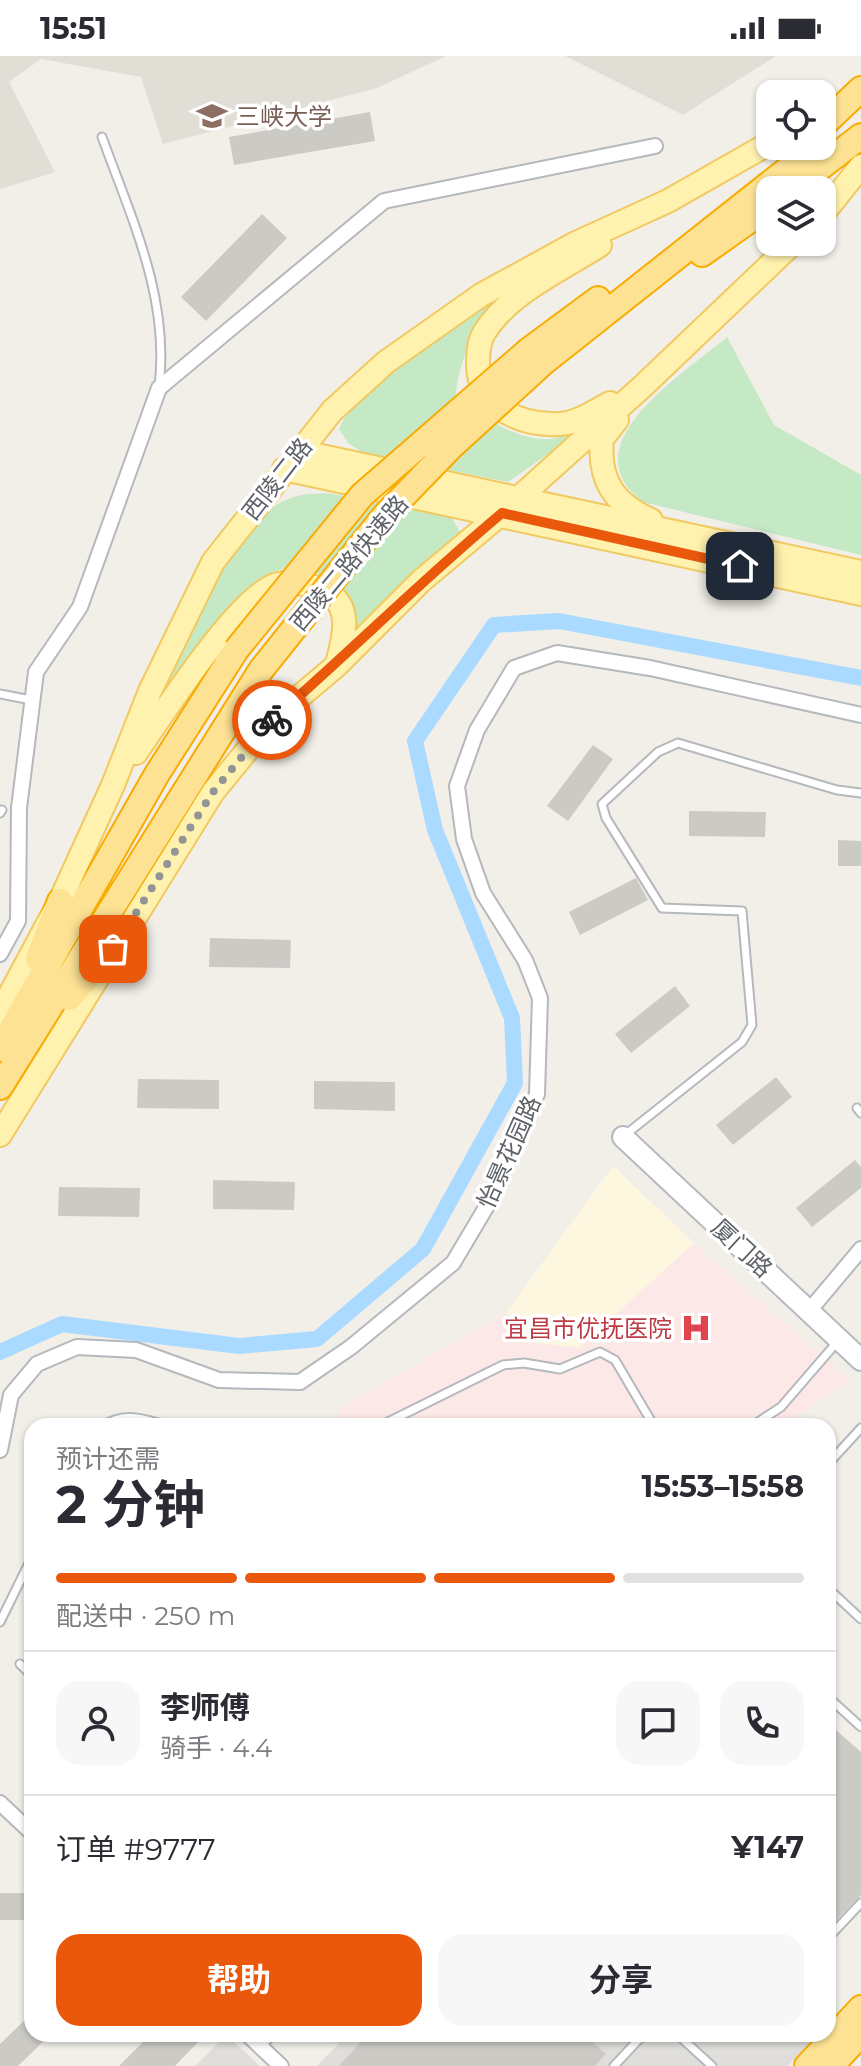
<!DOCTYPE html>
<html lang="zh">
<meta charset="utf-8">
<style>
:root{--surface:#fff;--page:#f7f7f7;--text:#2b2b33;--muted:#7c7c81;--line:#e1e1e2;--accent:#ea580c}
body{margin:0;font-family:Montserrat,"Noto Sans SC",sans-serif;background:var(--page);color:var(--text);height:100vh;display:flex;flex-direction:column;font-size:30px;white-space:nowrap}
*{box-sizing:border-box;margin:0}
p{font-size:26px;color:var(--muted)}
.icon{flex:none;width:44px;height:44px;fill:none;stroke:currentColor;stroke-width:2;stroke-linecap:round;stroke-linejoin:round}
.map{position:relative;flex:1;overflow:hidden}
.drawer{position:absolute;left:24px;top:1362px;width:812px;height:624px;display:flex;flex-direction:column;background:var(--surface);border-radius:24px;box-shadow:0 2px 6px #0004}
.drawer>*{flex:none}
.fabs{position:absolute;left:756px;top:24px;display:grid;gap:16px}
.fabs a{display:grid;place-items:center;width:80px;height:80px;border-radius:16px;background:var(--surface);box-shadow:0 2px 6px #0004;font-size:40px}
.pin{position:absolute;display:grid;place-items:center;width:68px;height:68px;color:#fff;margin:-34px;border-radius:16px;box-shadow:0 4px 12px #0006}
.courier{position:absolute;display:grid;place-items:center;width:80px;height:80px;margin:-40px;border:6px solid #ea580c;border-radius:50%;background:#fff;color:#222;box-shadow:0 2px 10px #0007}
.summary em{font-style:normal;font-weight:700}
.summary div{display:flex;flex-direction:column-reverse}
.summary{display:flex;align-items:center;justify-content:space-between;height:136px;padding:0 32px}
h1{font-size:52px;font-weight:700;line-height:60px}
.bar{display:grid;grid-template-columns:repeat(4,1fr);gap:12px 8px;align-content:center;height:96px;padding:0 32px}
.bar i{height:10px;border-radius:6px;background:var(--line)}
.bar .active{background:var(--accent)}
.bar p{grid-column:span 4}
.line{display:flex;align-items:center;gap:20px;padding:0 32px;border-top:2px solid var(--line)}
.line div{flex:1}
.round{display:grid;place-items:center;flex:none;width:84px;height:84px;border-radius:24px;background:var(--page)}
.button{display:flex;gap:16px;margin-top:auto;padding:16px 32px}
.button a{flex:1;height:92px;border-radius:24px;background:var(--accent);color:#fff;font-size:32px;font-weight:700;line-height:92px;text-align:center}
.button a+a{background:var(--page);color:var(--text)}
.status{display:flex;justify-content:space-between;align-items:center;height:56px;padding:0 40px;background:var(--surface);direction:ltr}
.status svg{height:22px;fill:currentColor}
.map>svg:first-child{display:block}
.commercial{fill:#fef7e0}
.industrial{fill:#e0deda}
.education{fill:#e1ded6}
.medical{fill:#fce8e6}
.green{fill:#c5e8c5}
.lines{fill:none;stroke-linecap:round;stroke-linejoin:round}
.canal{stroke:#aadaff;stroke-width:16}
.building{fill:#cccac5}
.lane-casing{stroke:#b5b8bc;stroke-width:11}
.street-casing{stroke:#b5b8bc;stroke-width:18}
.secondary-casing{stroke:#b6babf;stroke-width:24}
.primary-casing{stroke:#f2c960;stroke-width:26}
.highway-casing{stroke:#f9ab00;stroke-width:28}
.lane{stroke:#fff;stroke-width:7}
.street{stroke:#fff;stroke-width:14}
.secondary{stroke:#fff;stroke-width:20}
.primary{stroke:#fff2af;stroke-width:22}
.highway{stroke:#fde293;stroke-width:24}
.highway-bridge-casing{stroke:#f9ab00;stroke-width:28;stroke-linecap:butt}
.highway-bridge{stroke:#fde293;stroke-width:24}
.done{stroke:#929495;stroke-width:8;stroke-dasharray:0 14.4}
.route{stroke:#ea580c;stroke-width:10}
.labels{text-anchor:middle;dominant-baseline:central;stroke-width:7;stroke-linejoin:round;paint-order:stroke}
.education-label{font-size:24px;fill:#785e54;stroke:#fff;text-anchor:start}
.street-label{font-size:24px;fill:#5f6368;stroke:#fff}
.health-label{font-size:24px;fill:#be3a42;stroke:#fff;text-anchor:end}
</style>
<div class="status"><b>15:51</b><svg viewBox="0 0 49 12"><path d="M0 12V9h3v3zM5 12V6h3v6zM10 12V3h3v9zM15 12V0h3v12zM26 1h20v11H26zM47 4h2v5h-2z"/></svg></div>
<div class="map">
<svg width="861" height="2010" viewBox="0 0 861 2010">
<rect width="100%" height="100%" fill="#f1efe8"/>
<path class="commercial" d="M613,1110L694,1187L579,1292L535,1287L506,1257Z"/>
<path class="industrial" d="M348,1978H818L788,2010H317Z
M226,1979L260,2010H195Z"/>
<path class="education" d="M0,0H446L377,32L163,88L141,21L41,3L9,26L55,116L0,133Z
M565,0H776L683,59Z"/>
<path class="medical" d="M694,1187L850,1324L782,1370H345L337,1353L506,1257L535,1287L579,1292Z"/>
<path class="green" d="M512,232C484,265 459,294 456,339C483,360 514,385 551,383C560,382 566,377 575,379L508,426L362,396L348,387L339,373C363,319 463,266 512,232Z
M727,281L774,369L861,419V499L643,446C567,389 685,317 727,281Z
M328,437L451,461L461,477L356,577C351,549 347,524 314,517C305,516 292,512 283,513C243,518 197,596 173,627L164,622C191,566 232,458 297,440C307,437 319,438 328,437Z"/>
<g class="lines">
<path class="canal" d="M0,1296L62,1268L239,1290L317,1283L423,1193L515,1027L512,962L435,774L415,685L494,569L559,565L861,622"/>
</g>
<path class="building" d="M370,56L375,85L234,109L229,81Z
M262,158L287,182L206,265L181,241Z
M593,689L613,703L568,765L547,750Z
M689,755L766,756L765,781L689,780Z
M838,784L861,785V810H838Z
M636,822L648,844L580,879L569,856Z
M210,882L291,884L290,912L209,911Z
M675,930L690,950L631,997L615,978Z
M776,1021L792,1041L733,1089L716,1069Z
M138,1023L219,1024V1053L137,1052Z
M314,1025L395,1026V1055L314,1053Z
M855,1104L861,1111V1132L812,1171L796,1152Z
M213,1124L295,1126L294,1154L213,1153Z
M59,1131L140,1132L139,1161L58,1160Z
M828,1667L861,1696V1839L828,1873Z
M0,1837H32V1864H0Z
M32,1957V1978H51L18,2010H0V1988Z
M151,1978H192L199,1985L175,2010H119Z
M368,1978H584L606,1998L595,2010H339Z"/>
<g class="lines">
<g class="lane-casing">
<path id="lane" d="M102,81C131,161 170,243 159,330
M0,638L31,644
M0,757L2,754
M857,1052L861,1057
M625,1079L742,986L752,969L742,855L662,852L606,762L602,748L658,696L678,687L837,734L861,737
M102,1370C126,1355 143,1363 169,1370
M380,1370L503,1309L524,1307L560,1313L600,1296L615,1304L654,1370
M752,1370L781,1351L838,1285
M828,1408L861,1372
M832,1536L861,1563
M0,1566L32,1501
M20,1608L32,1620
M828,1641L861,1671
M828,1882L861,1847
M677,1978L712,2010
M261,1991L273,1978
M614,2010L640,1982L656,1978"/>
</g>
<g class="street-casing">
<path id="street" d="M0,898L18,865L19,752L36,616L80,551L159,332L384,145L655,90
M809,1255L861,1193
M0,1394L11,1339L37,1308L77,1291L136,1294L219,1324L300,1326L351,1291L453,1207L491,1143L537,1038L540,942L525,904L483,837L464,783L457,730L477,674L514,612L557,597L650,612L861,659
M0,1747L32,1777
M247,1978L281,2010"/>
</g>
<g class="secondary-casing">
<path id="secondary" d="M623,1081L861,1304"/>
</g>
<g class="primary-casing">
<path id="primary" d="M822,159L861,110
M600,189C563,213 508,237 484,277C479,285 478,298 478,307C477,351 521,370 560,368C578,367 595,355 610,347
M617,364L602,383C598,424 614,448 651,464
M298,395L861,516
M284,413L861,538
M136,697C160,662 241,536 278,528C296,524 311,529 326,536C354,550 343,584 337,608
M0,957L60,845L113,729L150,635L213,506L332,355L386,306L481,239L576,187L668,145L770,87
M0,1079L213,736L272,664L337,609L421,525L502,457L643,330L794,186"/>
</g>
<g class="highway-casing">
<path id="highway" d="M822,70L861,33
M791,134L861,80
M702,198L770,150
M529,294L598,243
M544,306L817,90
M38,903L60,845
M69,942L113,893
M0,993L157,718L236,594
M0,1031L261,614
M807,2010L861,1952
M831,2010L861,1978"/>
</g>
<use href="#lane" class="lane"/>
<use href="#street" class="street"/>
<use href="#secondary" class="secondary"/>
<use href="#primary" class="primary"/>
<use href="#highway" class="highway"/>
<g class="highway-bridge-casing">
<path id="highway-bridge" d="M236,594L362,439L529,294
M261,614L385,459L451,391L544,306"/>
</g>
<use href="#highway-bridge" class="highway-bridge"/>
</g>
<g class="lines">
<path class="done" d="M113,893L213,736L272,664"/>
<path class="route" d="M272,664C350,596 422,524 502,457L740,510"/>
</g>
<defs>
<g id="university-bare" transform="scale(2.4)"><path d="M0-5L7-2L0 1L-7-2ZM-4 1L0 2.5L4 1V4Q0 6-4 4Z" fill="#8d6e63" stroke="#fff" stroke-width="2.5" paint-order="stroke"/></g>
<g id="hospital-bare" transform="scale(2.4)"><path d="M-5-5h3v3.5h4V-5h3V5h-3V1.5h-4V5h-3Z" fill="#e0444e" stroke="#fff" stroke-width="2.5" paint-order="stroke"/></g>
</defs>
<g fill-rule="evenodd">
<use href="#university-bare" x="212" y="60"/>
<use href="#hospital-bare" x="696" y="1272"/>
</g>
<g class="labels">
<g class="education-label">
<text x="236" y="60">三峡大学</text>
</g>
<g class="street-label">
<text transform="translate(277 423) rotate(-52)">西陵二路</text>
<text transform="translate(349 507) rotate(-50)">西陵二路快速路</text>
<text transform="translate(509 1096) rotate(-66)">怡景花园路</text>
<text transform="translate(742 1192) rotate(43)">厦门路</text>
</g>
<g class="health-label">
<text x="672" y="1272">宜昌市优抚医院</text>
</g>
</g>
</svg>
<div class="fabs">
<a><svg class="icon" aria-label="locate" viewBox="0 0 24 24"><circle cx="12" cy="12" r="6"/><path d="M12 2v4M12 18v4M2 12h4M18 12h4"/></svg></a>
<a><svg class="icon" aria-label="layers" viewBox="0 0 24 24"><path d="M12 4l9 5-9 5-9-5zM3 14l9 5 9-5"/></svg></a>
</div>
<div class="pin" style="left:113px;top:893px;background:#ea580c"><svg class="icon" aria-label="bag" viewBox="0 0 24 24"><path d="M5 8h14l-1 12H6zM9 8a3 3 0 0 1 6 0"/></svg></div>
<div class="pin" style="left:740px;top:510px;background:#1f2937"><svg class="icon" aria-label="home" viewBox="0 0 24 24"><path d="M3 11l9-7 9 7M6 9v11h12V9"/></svg></div>
<div class="courier" style="left:272px;top:664px"><svg class="icon" aria-label="bike" viewBox="0 0 24 24"><circle cx="6" cy="16" r="4"/><circle cx="18" cy="16" r="4"/><path d="M6 16l4-8h5l3 8M10 8l3 8H6M13 5h3"/></svg></div>
<section class="drawer">
<div class="summary"><div><h1>2 分钟</h1><p>预计还需</p></div><em>15:53–15:58</em></div>
<div class="bar"><i class="active"></i><i class="active"></i><i class="active"></i><i></i><p>配送中 · 250 m</p></div>
<div class="line" style="height:144px"><a class="round"><svg class="icon" aria-label="person" viewBox="0 0 24 24"><circle cx="12" cy="8" r="4"/><path d="M4 21q1-7 8-7t8 7"/></svg></a><div><b>李师傅</b><p>骑手 · 4.4</p></div><a class="round"><svg class="icon" aria-label="chat" viewBox="0 0 24 24"><path d="M4 5h16v11H9l-5 4z"/></svg></a><a class="round"><svg class="icon" aria-label="phone" viewBox="0 0 24 24"><path d="M5 4h4l2 5-3 2q2 4 5 5l2-3 5 2v4C11 20 4 13 5 4z"/></svg></a></div>
<div class="line" style="height:104px"><div>订单 #9777</div><b>¥147</b></div>
<div class="button"><a>帮助</a><a>分享</a></div>
</section>
</div>
